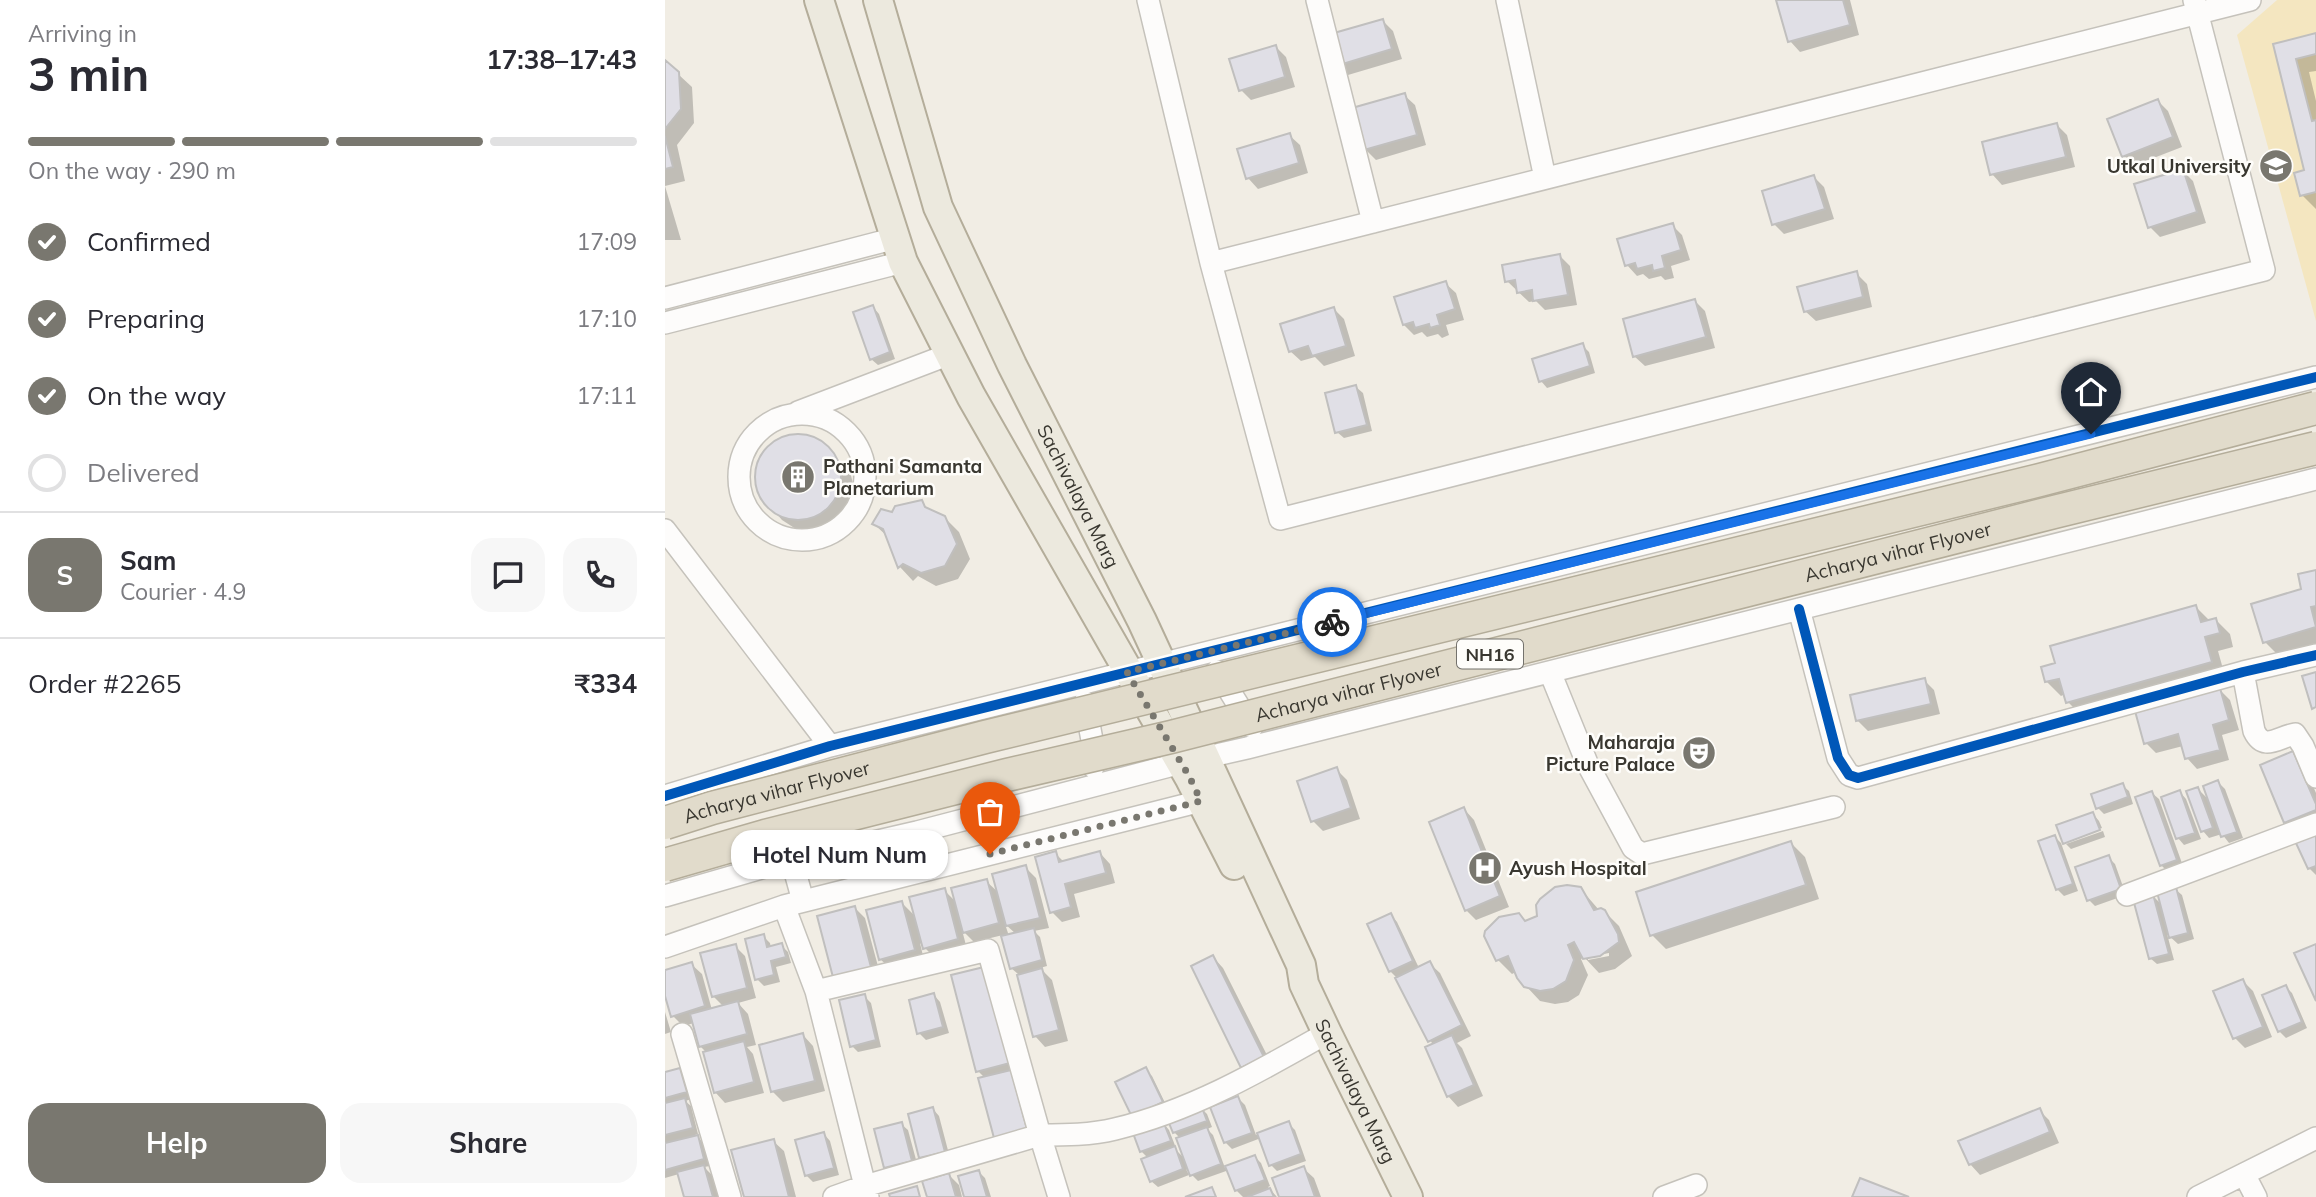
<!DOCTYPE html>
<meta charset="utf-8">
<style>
:root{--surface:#fff;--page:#f7f7f7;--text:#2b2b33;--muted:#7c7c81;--line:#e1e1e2;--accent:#79776f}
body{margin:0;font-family:Mulish,sans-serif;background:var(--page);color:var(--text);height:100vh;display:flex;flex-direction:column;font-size:26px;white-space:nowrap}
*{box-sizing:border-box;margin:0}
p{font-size:23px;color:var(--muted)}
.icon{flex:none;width:38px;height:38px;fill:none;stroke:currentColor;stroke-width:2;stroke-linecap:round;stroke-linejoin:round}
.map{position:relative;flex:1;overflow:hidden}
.sheet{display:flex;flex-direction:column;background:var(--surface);width:665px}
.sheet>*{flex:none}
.pin{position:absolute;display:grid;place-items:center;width:60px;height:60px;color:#fff;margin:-72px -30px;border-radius:50% 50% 50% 0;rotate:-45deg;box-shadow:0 0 7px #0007}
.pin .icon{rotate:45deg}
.courier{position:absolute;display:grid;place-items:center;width:70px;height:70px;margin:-35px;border:5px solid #1a73e8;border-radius:50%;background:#fff;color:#222;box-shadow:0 2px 9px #0007}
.bubble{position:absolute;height:49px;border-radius:21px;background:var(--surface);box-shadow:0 2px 5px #0004;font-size:23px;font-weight:700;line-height:49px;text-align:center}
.overview em{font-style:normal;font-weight:700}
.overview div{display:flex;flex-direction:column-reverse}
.overview{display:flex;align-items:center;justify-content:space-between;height:119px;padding:0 28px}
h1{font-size:46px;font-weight:700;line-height:52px}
.bar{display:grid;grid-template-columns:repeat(4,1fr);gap:10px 7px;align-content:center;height:84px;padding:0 28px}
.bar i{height:9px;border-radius:5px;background:var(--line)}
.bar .on{background:var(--accent)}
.bar p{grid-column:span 4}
.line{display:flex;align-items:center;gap:18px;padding:0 28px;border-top:2px solid var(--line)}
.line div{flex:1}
.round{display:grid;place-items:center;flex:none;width:74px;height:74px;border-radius:21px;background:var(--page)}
ol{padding:0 28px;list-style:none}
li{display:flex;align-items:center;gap:21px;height:77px}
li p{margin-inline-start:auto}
li .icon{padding:7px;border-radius:50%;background:var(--accent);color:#fff;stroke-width:4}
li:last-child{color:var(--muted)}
li i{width:38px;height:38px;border:4px solid var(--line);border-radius:50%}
.button{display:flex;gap:14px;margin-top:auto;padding:14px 28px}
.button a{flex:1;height:80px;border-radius:21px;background:var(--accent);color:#fff;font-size:28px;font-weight:700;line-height:80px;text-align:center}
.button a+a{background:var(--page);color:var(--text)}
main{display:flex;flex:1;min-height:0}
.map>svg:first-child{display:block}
.green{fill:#f4e6c0}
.shadow{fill:#0003;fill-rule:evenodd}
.building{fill:#e0dfe6;stroke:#c0bfbe;stroke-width:2}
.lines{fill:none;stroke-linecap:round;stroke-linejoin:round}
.minor-casing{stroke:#c5c2bb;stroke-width:24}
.major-casing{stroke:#b4ad9a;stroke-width:32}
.minor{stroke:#fdfcfb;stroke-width:21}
.major{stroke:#ece9de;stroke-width:28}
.highway-bridge-casing{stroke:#b4ad9a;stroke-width:35;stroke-linecap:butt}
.highway-bridge{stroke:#e1dbcb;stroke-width:32}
.cycleway-casing{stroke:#fefdfa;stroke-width:15}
.cycleway{stroke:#0057b8;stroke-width:10}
.done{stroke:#79776f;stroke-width:7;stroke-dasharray:0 12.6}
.route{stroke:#1a73e8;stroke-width:9}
.labels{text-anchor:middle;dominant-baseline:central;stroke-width:5;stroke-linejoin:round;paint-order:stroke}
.shield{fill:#fefdfa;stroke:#74726d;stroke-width:2}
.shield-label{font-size:18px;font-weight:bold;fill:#393730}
.poi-label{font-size:19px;font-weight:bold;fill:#393730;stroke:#fefdfa;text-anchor:end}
.street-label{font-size:19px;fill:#393730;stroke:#fefdfa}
</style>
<main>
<section class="sheet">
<div class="overview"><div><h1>3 min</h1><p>Arriving in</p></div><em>17:38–17:43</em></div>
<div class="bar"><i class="on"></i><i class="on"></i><i class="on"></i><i></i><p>On the way · 290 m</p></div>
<ol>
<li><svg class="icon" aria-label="check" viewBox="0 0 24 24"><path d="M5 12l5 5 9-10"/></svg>Confirmed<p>17:09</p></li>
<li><svg class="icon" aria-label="check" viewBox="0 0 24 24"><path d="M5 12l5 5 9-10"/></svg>Preparing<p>17:10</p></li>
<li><svg class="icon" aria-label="check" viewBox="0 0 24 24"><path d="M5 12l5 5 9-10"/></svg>On the way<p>17:11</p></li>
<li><i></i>Delivered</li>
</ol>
<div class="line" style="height:126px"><b class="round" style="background:var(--accent);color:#fff">S</b><div><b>Sam</b><p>Courier · 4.9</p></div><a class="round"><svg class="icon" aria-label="chat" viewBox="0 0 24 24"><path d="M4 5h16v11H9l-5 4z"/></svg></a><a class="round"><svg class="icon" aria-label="phone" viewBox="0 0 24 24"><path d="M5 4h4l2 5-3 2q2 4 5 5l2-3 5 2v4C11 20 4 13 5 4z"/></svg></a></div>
<div class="line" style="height:91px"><div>Order #2265</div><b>₹334</b></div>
<div class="button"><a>Help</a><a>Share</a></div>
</section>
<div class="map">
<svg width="1651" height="1197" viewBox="0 0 1651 1197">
<rect width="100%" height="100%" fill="#f1ede4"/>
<path class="green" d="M1612,0H1651V321L1572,35Z"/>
<path class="shadow" d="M1113,0H1185L1194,35L1135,52L1125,41Z
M718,21L728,31L737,59L683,75L673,65Z
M1651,35V71L1644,72L1651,101V209L1637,195L1641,171L1610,45Z
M611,47L621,57L630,87L586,100L576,90Z
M0,62L27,87L29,123L12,145L20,181L0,186L16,240H0Z
M739,95L750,105L761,145L711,160L700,149Z
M1493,101L1503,111L1517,147L1468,166L1458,156Z
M1392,125L1402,135L1410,167L1337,185L1327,174Z
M624,135L635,145L643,173L593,189L583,178L574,151Z
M1518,171L1528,181L1541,223L1495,237L1485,227Z
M1149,177L1159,187L1169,219L1119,234L1109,224Z
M1007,225L1017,235L1025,260L1006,266L1009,278L1000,280L996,276L984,279L978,274L972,276L962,265Z
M895,256L905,266L912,305L880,310L871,301L864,302L842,281Z
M1191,273L1202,284L1207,307L1151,321L1140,311Z
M780,283L791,293L799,320L781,325L784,335L777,338L773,334L762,337L757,332L749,335L739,325Z
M1030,301L1040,311L1050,348L980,366L969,356Z
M208,307L214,314L230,359L213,365L206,359Z
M669,309L679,319L690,356L659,366L650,357L636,361L625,351Z
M917,345L924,352L930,373L882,388L876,381Z
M691,387L698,393L707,431L679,438L672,432Z
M128,436L147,438L156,442L185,472L190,491L189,501L180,519L172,525L154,533L134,531L117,520L97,497L92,478L93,468L102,450L118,438Z
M256,502L266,512L279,517L294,532L305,559L293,579L271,586L253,576L248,581L235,567L224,538L209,524Z
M1651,571V645L1614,656L1600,642Z
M1531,607L1545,621L1551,620L1565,634L1568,647L1553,651L1560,676L1417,716L1403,702L1400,694L1396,696L1382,682Z
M1259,680L1269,690L1275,714L1203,731L1193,721Z
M1555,690L1565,700L1574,730L1557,735L1564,760L1532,769L1522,758L1518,746L1491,753L1481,743Z
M1628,753L1638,763L1651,793V824L1631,832L1621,822Z
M671,769L682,780L695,819L658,831L648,821Z
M1553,782L1560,789L1578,838L1564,843L1557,834L1544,838L1538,831L1533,789L1545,801Z
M1457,785L1464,791L1468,804L1439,814L1433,808Z
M1515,792L1521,799L1536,839L1519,845L1513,838L1498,798Z
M1487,793L1494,799L1518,866L1503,872L1496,865Z
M799,809L809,820L844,907L811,920L801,910Z
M1428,814L1434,821L1437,828L1401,841V844L1394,826Z
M1438,831L1440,837L1406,849L1401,844Z
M1651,833V875L1644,868Z
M1390,837L1396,843L1413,891L1399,896L1392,889Z
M1126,843L1140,857L1154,899L1001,949L987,935Z
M390,853L400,863L435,853L445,864L450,883L409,894L415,917L397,922L387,912Z
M1443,857L1450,864L1461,895L1430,906L1424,900Z
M360,867L371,878L384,928L369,931L375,937L382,966L375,968L387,980L403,1041L380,1047L370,1036L353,974L346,968L338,935L309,942L297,930L302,949L270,958L255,943L259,960L226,969L215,959L236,902L251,917L279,890L291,902L321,881L334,893ZM340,924L351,934L344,936Z
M915,888L934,910L939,911L954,926L967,956L950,969L934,973L919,957L916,959L923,975L914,995L903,1002L890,1004L875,1001L861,986L851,972L847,974L833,960L861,922L874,917ZM944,953V956L923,960V957Z
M1510,889L1517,895L1529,939L1513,944L1502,934L1509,960L1492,964L1485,958L1488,896L1498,906Z
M190,908L200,918L217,981L154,917Z
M726,915L732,922L754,968L764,963L775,973L806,1036L792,1043L797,1048L818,1096L793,1107L783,1096L768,1045L732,978L725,971Z
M98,936L105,943L106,948L116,945L123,952L126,963L111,967L115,982L99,986L92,979Z
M70,946L80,956L91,998L73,1003L83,1014L91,1045L82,1047L88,1054L99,1093L60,1103L50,1092L42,1053L35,1046L29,1023L18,1026L8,1016L0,990V972L26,964L37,974L47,1010L59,1007L48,996Z
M548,957L558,968L608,1067L588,1077L578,1067Z
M319,969L371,1139L341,1147L320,1078L313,1071Z
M1578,981L1588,991L1607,1037L1580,1048L1570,1038Z
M1621,987L1627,993L1642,1028L1621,1038L1614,1031Z
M269,995L275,1002L284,1033L261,1040L254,1033Z
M199,996L206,1003L216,1047L193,1052L187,1046Z
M0,1012L6,1032L0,1034Z
M138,1035L148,1046L160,1091L118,1102L108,1092Z
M15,1070L21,1076L27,1099L20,1101L26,1106L33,1134L30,1135L39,1143L45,1166L39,1167L49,1177L54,1197H21L14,1174L0,1178V1074Z
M480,1070L487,1076L503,1109L475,1122Z
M573,1098L580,1105L591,1135L623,1123L630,1130L641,1161L612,1171L606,1165L596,1138L567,1149L560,1142Z
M536,1108L542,1114L547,1127L542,1129L548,1135L560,1168L590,1157L596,1163L605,1186L603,1187L612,1197H578L571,1190L564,1170L533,1181L521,1169L524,1175L493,1187L486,1181L483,1158L476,1151L498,1123L504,1130L511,1148H509L521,1160L515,1138L509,1132Z
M268,1109L274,1116L285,1158L263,1164L256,1158L245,1115Z
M1374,1110L1384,1120L1394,1143L1315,1175L1305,1164Z
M236,1124L243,1130L253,1167L227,1174L221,1168Z
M159,1134L165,1141L174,1175L148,1182L141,1175Z
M108,1141L119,1151L131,1197H81Z
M638,1168L649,1178L656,1197H616Z
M314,1172L320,1178L326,1197H301Z
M284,1175L294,1185L297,1197H264Z"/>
<path class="building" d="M1111,0H1178L1185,25L1123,42Z
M718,19L727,49L671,66L662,35Z
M1651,33V54L1631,59L1647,121L1651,120V192L1635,196L1629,173L1639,170L1608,44Z
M611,45L620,77L574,91L564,59Z
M0,60L14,72L16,109L0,129Z
M740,93L752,135L699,150L687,108Z
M1493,99L1508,137L1457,157L1442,119Z
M1392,123L1401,157L1325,175L1317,142Z
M625,133L634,163L581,179L572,149Z
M0,136L8,167L0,169Z
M1518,169L1532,212L1483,228L1469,184Z
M1149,175L1160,209L1107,225L1097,191Z
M1008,223L1016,250L997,256L1000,268L988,271L987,265L972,269L970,263L960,266L952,239Z
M895,254L903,295L868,301L867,290L852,293L850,280L840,282L837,265Z
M1192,271L1198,297L1139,312L1132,287Z
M781,281L790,309L772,315L775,325L765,328L764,324L750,328L748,322L738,325L729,297Z
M1030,299L1041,337L968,357L958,319Z
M208,305L225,352L205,360L188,312Z
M669,307L681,346L647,356L643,346L624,352L615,324Z
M918,343L925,366L874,382L867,359Z
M691,385L702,425L670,433L660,393Z
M90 477a43 43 0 1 1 86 0a43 43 0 1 1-86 0Z
M257,500L260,507L280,516L292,544L280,566L256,573L238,564L233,568L218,529L207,524L216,509L227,512L230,506Z
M1651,570V606L1646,607L1651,627L1598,643L1586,604L1636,589L1633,574Z
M1531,605L1536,622L1551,618L1555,633L1540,637L1547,662L1401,703L1394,679L1380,682L1376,667L1390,663L1385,646Z
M1651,672V707L1647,709L1637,676Z
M1260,678L1266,704L1191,721L1185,695Z
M1555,688L1564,720L1548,725L1555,750L1520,759L1513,734L1479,744L1470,711Z
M1628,751L1651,804V810L1619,823L1595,765Z
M672,767L686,808L646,822L632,781Z
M1553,780L1572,832L1556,837L1538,786Z
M1458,783L1463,797L1431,809L1426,794Z
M1533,787L1548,828L1536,832L1521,791Z
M1515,790L1530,833L1511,839L1496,797Z
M1487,791L1512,860L1495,866L1470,797Z
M799,807L835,896L800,911L764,822Z
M1428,812L1435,830L1398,844L1391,825Z
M1651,831V866L1643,869L1630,841Z
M1390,835L1408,884L1391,890L1373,841Z
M1126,841L1141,885L985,936L971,892Z
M391,851L394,862L435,851L441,873L400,884L406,907L385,913L370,857Z
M1444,855L1456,889L1422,901L1410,867Z
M361,865L375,918L341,926L327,874Z
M322,879L334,923L298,933L286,888Z
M902,885L916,887L929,910L936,908L940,910L953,934L954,942L935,956L918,959L909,942L903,945L909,960L901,981L888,989L875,991L859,987L852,978L843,956L831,961L819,936L820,931L834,917L854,913L860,921L872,916L871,905L875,899L890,887Z
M1511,887L1523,933L1504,938L1492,892Z
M280,888L293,939L258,949L244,897Z
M1488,894L1504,954L1484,959L1468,899Z
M237,901L250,950L214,960L201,910Z
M190,906L207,971L169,981L152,916Z
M726,913L748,961L724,972L702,924Z
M369,928L377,960L345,969L336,936Z
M99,934L102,947L117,943L121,957L106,961L109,975L90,980L80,939Z
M71,944L82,988L47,997L35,953Z
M1651,944V1001L1629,953Z
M548,955L599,1057L576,1068L526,966Z
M765,961L797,1025L763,1042L730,978Z
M27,962L40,1006L6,1017L0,996V970Z
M319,967L345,1063L311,1072L286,975Z
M377,968L394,1030L368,1037L352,975Z
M1578,979L1598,1027L1568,1039L1548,991Z
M1621,985L1637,1022L1613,1032L1597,995Z
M269,993L278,1027L252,1034L244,1000Z
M200,994L211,1040L185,1047L174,1000Z
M73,1001L82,1034L34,1047L25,1014Z
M138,1033L150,1081L106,1092L94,1045Z
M787,1035L809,1085L782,1097L760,1047Z
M79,1041L89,1082L49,1093L38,1052Z
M481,1067L498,1102L467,1117L450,1082Z
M15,1068L22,1092L0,1098V1072Z
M346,1070L362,1129L329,1138L313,1078Z
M573,1096L587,1133L559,1143L545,1107Z
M20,1098L28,1128L0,1135V1103Z
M536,1105L542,1121L508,1133L502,1118Z
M268,1107L280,1152L254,1158L243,1114Z
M1375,1108L1385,1132L1304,1165L1293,1141Z
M498,1121L506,1141L475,1152L468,1133Z
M624,1121L636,1154L604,1166L592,1133Z
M237,1122L247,1161L219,1168L209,1129Z
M542,1127L556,1164L525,1176L511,1138Z
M159,1132L169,1168L140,1176L130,1140Z
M33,1135L39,1159L0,1170V1143Z
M109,1139L124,1197H79L66,1150Z
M510,1146L518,1169L485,1182L476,1159Z
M590,1155L600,1180L570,1191L560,1166Z
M39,1165L48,1197H19L12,1172Z
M639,1166L650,1197H614L607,1178Z
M314,1170L322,1197H299L293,1176Z
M284,1173L291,1197H262L257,1181Z
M1195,1178L1244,1197H1187Z
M252,1186L255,1197H225L224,1194Z
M547,1187L551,1197H520Z
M605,1188L609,1197H582Z"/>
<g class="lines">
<g class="minor-casing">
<path id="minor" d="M483,0L546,263L615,519L1599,270L1529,0
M652,0L708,222
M842,0L880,178
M546,263L1585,0
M0,298L231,238
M0,323L238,262
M133,412L285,354
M74 477a63 63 0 1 1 126 0a63 63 0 1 1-126 0Z
M0,530L165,746
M1134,609L1173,758L1184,775L1193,778L1578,672L1651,655
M552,671L587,727
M885,672L922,763L968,848L977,854L1169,807
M1578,672L1589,731C1599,752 1613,737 1630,734L1638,746L1651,777
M420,702L429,751L428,767
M0,796L165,746L1651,377
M127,861L138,901
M1462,895L1651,824
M0,896L100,867L252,832L516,763L582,748L1651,479
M119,906L151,991L200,1186L169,1197
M0,947L119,906L536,801
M151,991L323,950L375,1135L200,1186L203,1197
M17,1034L65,1197
M1579,1174L1591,1197
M394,1197L375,1135C400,1135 426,1135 450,1129C526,1111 595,1071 662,1033
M999,1197L1031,1185
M1533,1197L1651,1138"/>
</g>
<g class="major-casing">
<g id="major">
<path d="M154,0L238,262L306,396L524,777L569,865"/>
<path id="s1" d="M213,0L273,207L347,365L477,621L636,965L639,984L662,1033L743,1197"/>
</g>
</g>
<use href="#minor" class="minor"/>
<use href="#major" class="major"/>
<g class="highway-bridge-casing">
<g id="highway-bridge">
<path id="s2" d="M0,823L47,808L320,737L1375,480L1651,408"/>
<path id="s3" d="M0,865L100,836L342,775L506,737L1389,512L1651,448"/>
</g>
</g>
<use href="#highway-bridge" class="highway-bridge"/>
<g class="cycleway-casing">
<path id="cycleway" d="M1134,609L1173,758L1184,775L1193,778L1578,672L1651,655
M0,796L165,746L1651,377"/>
</g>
<use href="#cycleway" class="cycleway"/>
</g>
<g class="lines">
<path class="done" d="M325,854L536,801L524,776L462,672L667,622"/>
<path class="route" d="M667,622L1426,434"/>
</g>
<defs>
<g id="university-disc" transform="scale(1.75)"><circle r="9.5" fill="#79776f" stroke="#fefdfa"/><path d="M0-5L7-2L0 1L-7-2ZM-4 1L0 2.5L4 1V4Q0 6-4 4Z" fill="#fff"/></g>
<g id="building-disc" transform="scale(1.75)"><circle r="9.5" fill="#79776f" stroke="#fefdfa"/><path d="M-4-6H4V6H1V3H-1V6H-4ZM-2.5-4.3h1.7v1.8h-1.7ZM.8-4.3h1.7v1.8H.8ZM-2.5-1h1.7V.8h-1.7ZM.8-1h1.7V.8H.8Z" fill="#fff"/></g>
<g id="theatre-disc" transform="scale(1.75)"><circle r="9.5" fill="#79776f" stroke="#fefdfa"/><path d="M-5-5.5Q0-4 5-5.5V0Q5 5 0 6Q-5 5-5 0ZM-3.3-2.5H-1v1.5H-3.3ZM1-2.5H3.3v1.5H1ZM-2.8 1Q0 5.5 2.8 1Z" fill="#fff"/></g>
<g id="hospital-disc" transform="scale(1.75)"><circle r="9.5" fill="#79776f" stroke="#fefdfa"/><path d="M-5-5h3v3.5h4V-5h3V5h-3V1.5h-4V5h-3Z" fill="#fff"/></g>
</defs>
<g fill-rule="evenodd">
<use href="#university-disc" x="1611" y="166"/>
<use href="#building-disc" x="133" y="477"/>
<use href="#theatre-disc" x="1034" y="753"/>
<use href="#hospital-disc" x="820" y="868"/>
</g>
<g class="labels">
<rect class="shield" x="792" y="639.5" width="66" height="29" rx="5"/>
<g class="shield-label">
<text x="825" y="654">NH16</text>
</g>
<g class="poi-label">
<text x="1586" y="166">Utkal University</text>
<text x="158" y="466" text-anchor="start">Pathani Samanta<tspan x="158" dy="22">Planetarium</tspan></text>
<text x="1010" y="742">Maharaja<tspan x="1010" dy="22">Picture Palace</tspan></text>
<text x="844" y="868" text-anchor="start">Ayush Hospital</text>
</g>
<g class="street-label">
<text stroke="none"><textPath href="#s1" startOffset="537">Sachivalaya Marg</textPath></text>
<text stroke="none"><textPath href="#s3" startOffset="1272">Acharya vihar Flyover</textPath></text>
<text stroke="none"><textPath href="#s3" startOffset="705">Acharya vihar Flyover</textPath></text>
<text stroke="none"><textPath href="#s2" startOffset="116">Acharya vihar Flyover</textPath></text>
<text stroke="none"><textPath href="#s1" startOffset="1194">Sachivalaya Marg</textPath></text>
</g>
</g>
</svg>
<div class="pin" style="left:325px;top:854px;background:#ea580c"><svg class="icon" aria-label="bag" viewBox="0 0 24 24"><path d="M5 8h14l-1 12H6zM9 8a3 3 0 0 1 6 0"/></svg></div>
<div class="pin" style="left:1426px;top:434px;background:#1f2937"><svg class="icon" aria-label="home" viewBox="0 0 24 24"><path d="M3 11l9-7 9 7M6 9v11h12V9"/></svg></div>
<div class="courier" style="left:667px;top:622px"><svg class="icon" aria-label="bike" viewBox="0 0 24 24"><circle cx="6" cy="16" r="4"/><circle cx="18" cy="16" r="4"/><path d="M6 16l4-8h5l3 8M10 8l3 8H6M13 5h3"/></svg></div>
<div class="bubble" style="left:66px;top:830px;width:217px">Hotel Num Num</div>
</div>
</main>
